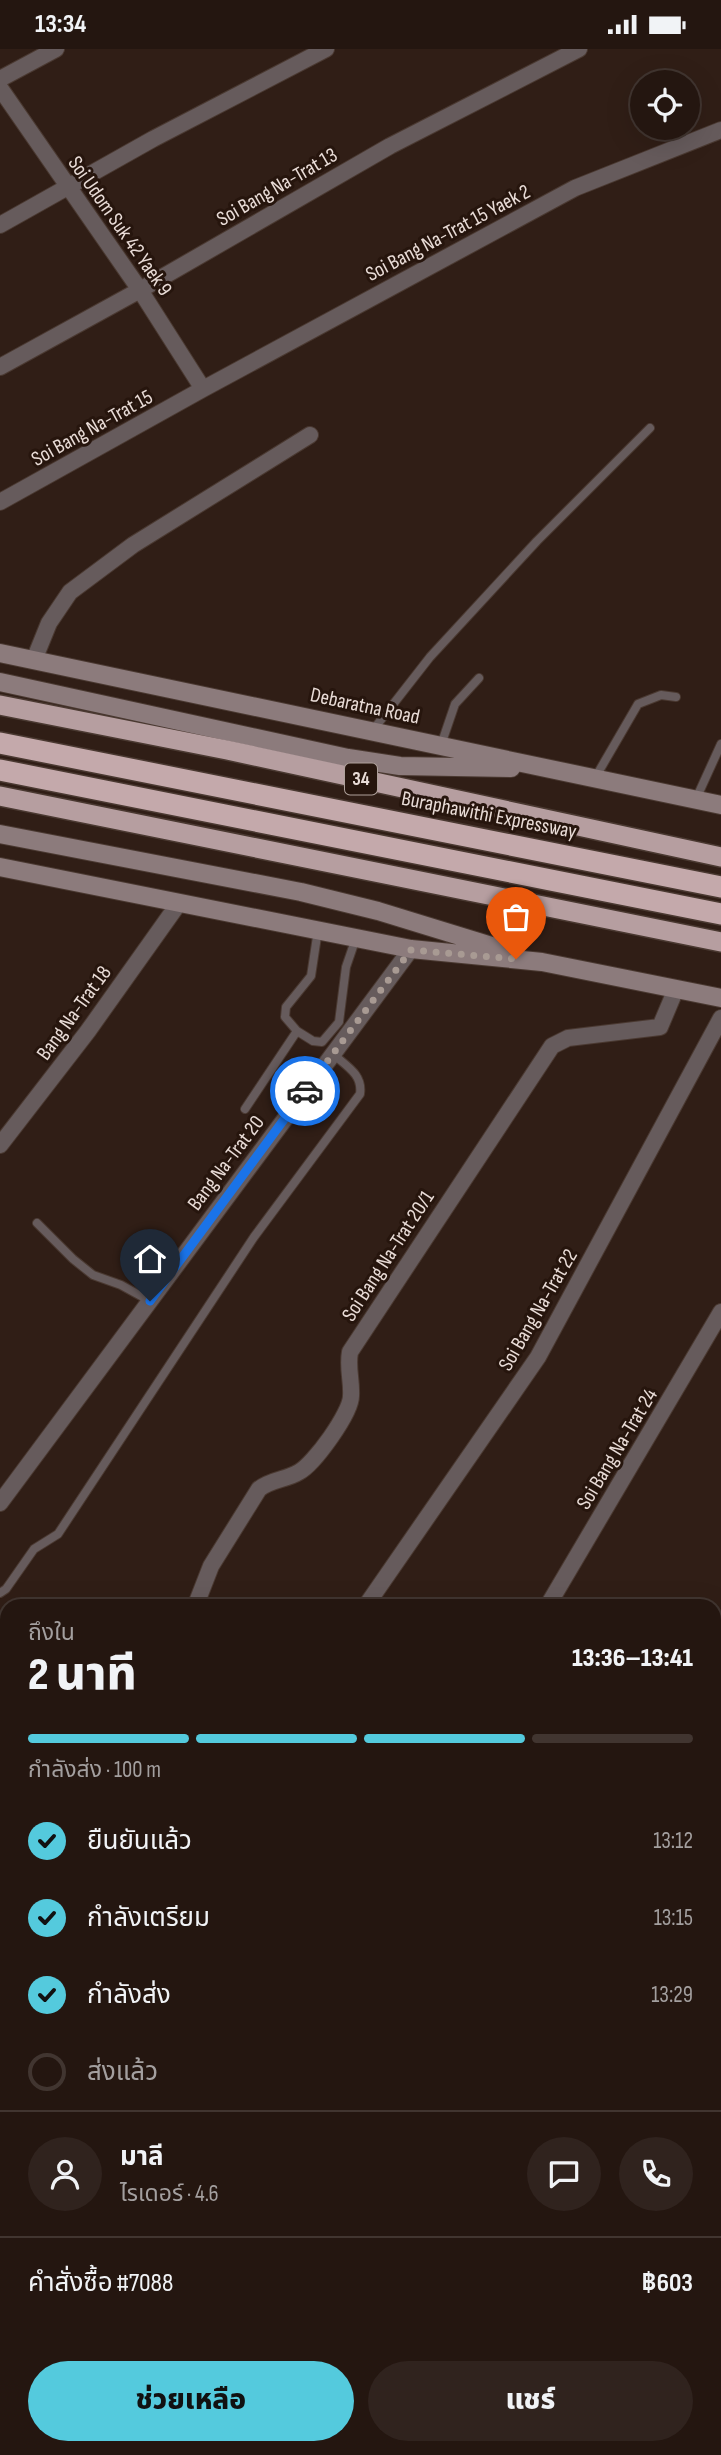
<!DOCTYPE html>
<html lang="th">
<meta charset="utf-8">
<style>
:root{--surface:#241610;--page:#30231e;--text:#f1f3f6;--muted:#a39f9f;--line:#413530;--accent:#54cadd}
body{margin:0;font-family:"Sofia Sans Condensed","Noto Sans Thai",sans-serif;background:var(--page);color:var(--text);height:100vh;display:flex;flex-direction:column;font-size:26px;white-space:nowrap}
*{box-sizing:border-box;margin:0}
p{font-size:23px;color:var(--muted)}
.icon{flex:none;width:38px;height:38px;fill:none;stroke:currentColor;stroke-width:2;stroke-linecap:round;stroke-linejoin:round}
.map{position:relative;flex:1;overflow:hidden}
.panel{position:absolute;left:0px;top:1550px;width:721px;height:856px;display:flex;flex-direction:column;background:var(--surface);border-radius:21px 21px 0 0;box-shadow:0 7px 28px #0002,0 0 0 2px var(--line)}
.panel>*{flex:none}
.controls{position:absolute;left:630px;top:21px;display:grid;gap:14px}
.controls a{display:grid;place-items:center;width:70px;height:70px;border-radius:50%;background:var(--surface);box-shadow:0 7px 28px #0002,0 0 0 2px var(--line);font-size:35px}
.pin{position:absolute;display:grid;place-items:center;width:60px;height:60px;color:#fff;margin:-72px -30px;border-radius:50% 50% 50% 0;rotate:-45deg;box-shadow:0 0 7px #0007}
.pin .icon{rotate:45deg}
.courier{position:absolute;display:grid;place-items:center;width:70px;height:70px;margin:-35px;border:5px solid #1a73e8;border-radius:50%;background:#fff;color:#222;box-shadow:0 2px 9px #0007}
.summary em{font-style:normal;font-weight:800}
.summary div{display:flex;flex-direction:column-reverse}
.summary{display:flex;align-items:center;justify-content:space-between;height:119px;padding:0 28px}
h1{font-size:46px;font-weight:800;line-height:52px}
.bar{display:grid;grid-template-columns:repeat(4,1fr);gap:10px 7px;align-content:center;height:84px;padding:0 28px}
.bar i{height:9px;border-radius:5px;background:var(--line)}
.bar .selected{background:var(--accent)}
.bar p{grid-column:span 4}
.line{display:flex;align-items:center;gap:18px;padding:0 28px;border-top:2px solid var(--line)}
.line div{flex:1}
.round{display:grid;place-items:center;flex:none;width:74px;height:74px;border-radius:37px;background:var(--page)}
ol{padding:0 28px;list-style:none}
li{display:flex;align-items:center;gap:21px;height:77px}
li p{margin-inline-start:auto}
li .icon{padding:7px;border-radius:50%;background:var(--accent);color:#111;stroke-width:4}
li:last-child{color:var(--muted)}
li i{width:38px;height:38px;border:4px solid var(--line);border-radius:50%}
.action{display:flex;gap:14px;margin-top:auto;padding:14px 28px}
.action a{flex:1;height:80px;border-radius:42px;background:var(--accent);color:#111;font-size:28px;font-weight:800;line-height:80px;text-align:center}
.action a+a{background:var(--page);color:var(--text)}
.status{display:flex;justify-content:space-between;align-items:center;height:49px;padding:0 35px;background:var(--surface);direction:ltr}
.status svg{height:19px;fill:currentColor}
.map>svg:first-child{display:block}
.water{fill:#24051d}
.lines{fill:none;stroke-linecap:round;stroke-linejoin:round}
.service-casing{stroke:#4a3931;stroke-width:10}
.minor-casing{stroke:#4a3931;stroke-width:18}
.secondary-casing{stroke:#4a3931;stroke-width:20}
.trunk-casing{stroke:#4a3931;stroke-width:22}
.motorway-casing{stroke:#4a3931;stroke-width:24}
.service{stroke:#665b5c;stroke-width:8}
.minor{stroke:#665b5c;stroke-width:16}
.secondary{stroke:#8c7b7c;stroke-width:18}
.trunk{stroke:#b69ea0;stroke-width:19}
.motorway{stroke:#c4a9ab;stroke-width:21}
.done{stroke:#a89a93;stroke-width:7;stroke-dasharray:0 12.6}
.route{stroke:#1a73e8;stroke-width:9}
.labels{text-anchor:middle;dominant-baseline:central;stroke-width:6;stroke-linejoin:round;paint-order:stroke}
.shield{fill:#26150d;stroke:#aea09a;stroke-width:2}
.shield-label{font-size:19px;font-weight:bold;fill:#e9dcd7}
.street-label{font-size:21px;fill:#e9dcd7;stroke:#26150d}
</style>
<div class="status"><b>13:34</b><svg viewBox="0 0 49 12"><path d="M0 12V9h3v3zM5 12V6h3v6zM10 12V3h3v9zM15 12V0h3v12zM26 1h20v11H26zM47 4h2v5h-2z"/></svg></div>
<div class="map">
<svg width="721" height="2406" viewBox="0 0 721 2406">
<rect width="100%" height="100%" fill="#301e16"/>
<path class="water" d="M714,2386L721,2388V2406H620L599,2399H714Z"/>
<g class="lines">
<g class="service-casing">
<path id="service" d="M373,681L430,608L537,492L650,379
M441,696L455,655L479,629
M595,729L638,655L661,646L676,648
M696,750L721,695
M297,982L313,992L322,993L339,973L346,918L356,889
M245,1060L297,982L285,968L286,958L311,927L318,881
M37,1174L73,1210L93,1226L121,1236L150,1252
M0,1544L6,1540L34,1500L58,1485L254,1188L360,1045C363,1025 346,1017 333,1005
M714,1742L721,1746
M714,2292L721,2296
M432,2406L434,2399"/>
</g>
<g class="minor-casing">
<path id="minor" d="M0,30L56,0
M0,39L140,241L203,340
M0,176L153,90L326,0
M0,318L140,241L390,97L579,0
M0,453L203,340L575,139L721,81
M34,611L49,574L70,543L133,496L310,386
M0,1096L88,982L179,854
M0,1454L411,900
M195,1558L211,1517L259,1440C272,1430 286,1431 299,1423C314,1415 351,1364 351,1347C352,1331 347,1319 350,1303L552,997L568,989L660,978L676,940
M365,1558L538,1308L721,969
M547,1558L721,1263
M0,1702L7,1707
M714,1713L721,1702
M0,1855L7,1844
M714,1972L721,1960
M0,1993L7,1998
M714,2041L721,2044
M369,2401L370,2406
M131,2406V2399"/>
</g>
<g class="secondary-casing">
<path id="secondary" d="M0,604L721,756
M0,633L348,709L400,717L511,719
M0,785L301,843L378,862L505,901
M0,818L411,900L542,913L721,949"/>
</g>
<g class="trunk-casing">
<path id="trunk" d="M0,656L227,701L721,808
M0,747L721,893"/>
</g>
<g class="motorway-casing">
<path id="motorway" d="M0,694L721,838
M0,721L721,865"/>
</g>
<use href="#service" class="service"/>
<use href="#minor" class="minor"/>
<use href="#secondary" class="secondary"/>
<use href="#trunk" class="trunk"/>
<use href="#motorway" class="motorway"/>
</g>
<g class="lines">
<path class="done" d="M305,1042L411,901L516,910"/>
<path class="route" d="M150,1252L305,1042"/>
</g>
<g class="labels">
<rect class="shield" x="345" y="714.5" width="32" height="31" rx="5"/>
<g class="shield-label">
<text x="361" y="730">34</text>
</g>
<g class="street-label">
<text transform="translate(277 138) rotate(-30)">Soi Bang Na-Trat 13</text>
<text transform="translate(120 177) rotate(55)">Soi Udom Suk 42 Yaek 9</text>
<text transform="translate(448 184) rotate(-28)">Soi Bang Na-Trat 15 Yaek 2</text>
<text transform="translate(92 379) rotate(-29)">Soi Bang Na-Trat 15</text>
<text transform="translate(365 657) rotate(12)">Debaratna Road</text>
<text transform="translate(489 766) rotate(11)">Buraphawithi Expressway</text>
<text transform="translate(74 964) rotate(-54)">Bang Na-Trat 18</text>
<text transform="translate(226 1114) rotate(-53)">Bang Na-Trat 20</text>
<text transform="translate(388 1207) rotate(-57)">Soi Bang Na-Trat 20/1</text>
<text transform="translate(538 1261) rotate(-60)">Soi Bang Na-Trat 22</text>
<text transform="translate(617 1400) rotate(-59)">Soi Bang Na-Trat 24</text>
</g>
</g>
</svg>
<div class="controls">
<a><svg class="icon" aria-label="locate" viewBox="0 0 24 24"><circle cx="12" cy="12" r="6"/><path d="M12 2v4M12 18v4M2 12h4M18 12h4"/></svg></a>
</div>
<div class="pin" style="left:516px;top:910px;background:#ea580c"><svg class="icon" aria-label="bag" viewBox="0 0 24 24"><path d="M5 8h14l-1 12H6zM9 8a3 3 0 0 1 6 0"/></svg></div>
<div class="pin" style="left:150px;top:1252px;background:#1f2937"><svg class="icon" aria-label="home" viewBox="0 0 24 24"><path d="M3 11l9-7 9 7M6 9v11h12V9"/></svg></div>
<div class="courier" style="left:305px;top:1042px"><svg class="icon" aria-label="car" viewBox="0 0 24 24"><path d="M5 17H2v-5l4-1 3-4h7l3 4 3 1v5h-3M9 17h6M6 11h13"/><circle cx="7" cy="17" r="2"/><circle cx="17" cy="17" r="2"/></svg></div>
<section class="panel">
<div class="summary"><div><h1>2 นาที</h1><p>ถึงใน</p></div><em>13:36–13:41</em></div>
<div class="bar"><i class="selected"></i><i class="selected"></i><i class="selected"></i><i></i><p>กำลังส่ง · 100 m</p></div>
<ol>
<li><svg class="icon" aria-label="check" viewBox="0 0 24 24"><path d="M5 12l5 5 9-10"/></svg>ยืนยันแล้ว<p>13:12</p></li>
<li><svg class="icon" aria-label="check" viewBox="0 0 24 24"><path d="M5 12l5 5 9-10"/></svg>กำลังเตรียม<p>13:15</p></li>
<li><svg class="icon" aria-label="check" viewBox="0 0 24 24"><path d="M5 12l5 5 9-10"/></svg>กำลังส่ง<p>13:29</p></li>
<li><i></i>ส่งแล้ว</li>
</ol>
<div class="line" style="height:126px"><a class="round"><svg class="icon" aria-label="person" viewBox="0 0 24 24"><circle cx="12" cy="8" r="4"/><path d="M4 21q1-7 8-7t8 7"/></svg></a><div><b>มาลี</b><p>ไรเดอร์ · 4.6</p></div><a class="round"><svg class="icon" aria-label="chat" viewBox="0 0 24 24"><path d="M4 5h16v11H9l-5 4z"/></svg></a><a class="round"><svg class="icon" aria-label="phone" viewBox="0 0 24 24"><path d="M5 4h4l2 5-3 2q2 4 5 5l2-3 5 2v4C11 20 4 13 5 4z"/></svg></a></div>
<div class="line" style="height:91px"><div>คำสั่งซื้อ #7088</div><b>฿603</b></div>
<div class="action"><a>ช่วยเหลือ</a><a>แชร์</a></div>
</section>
</div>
